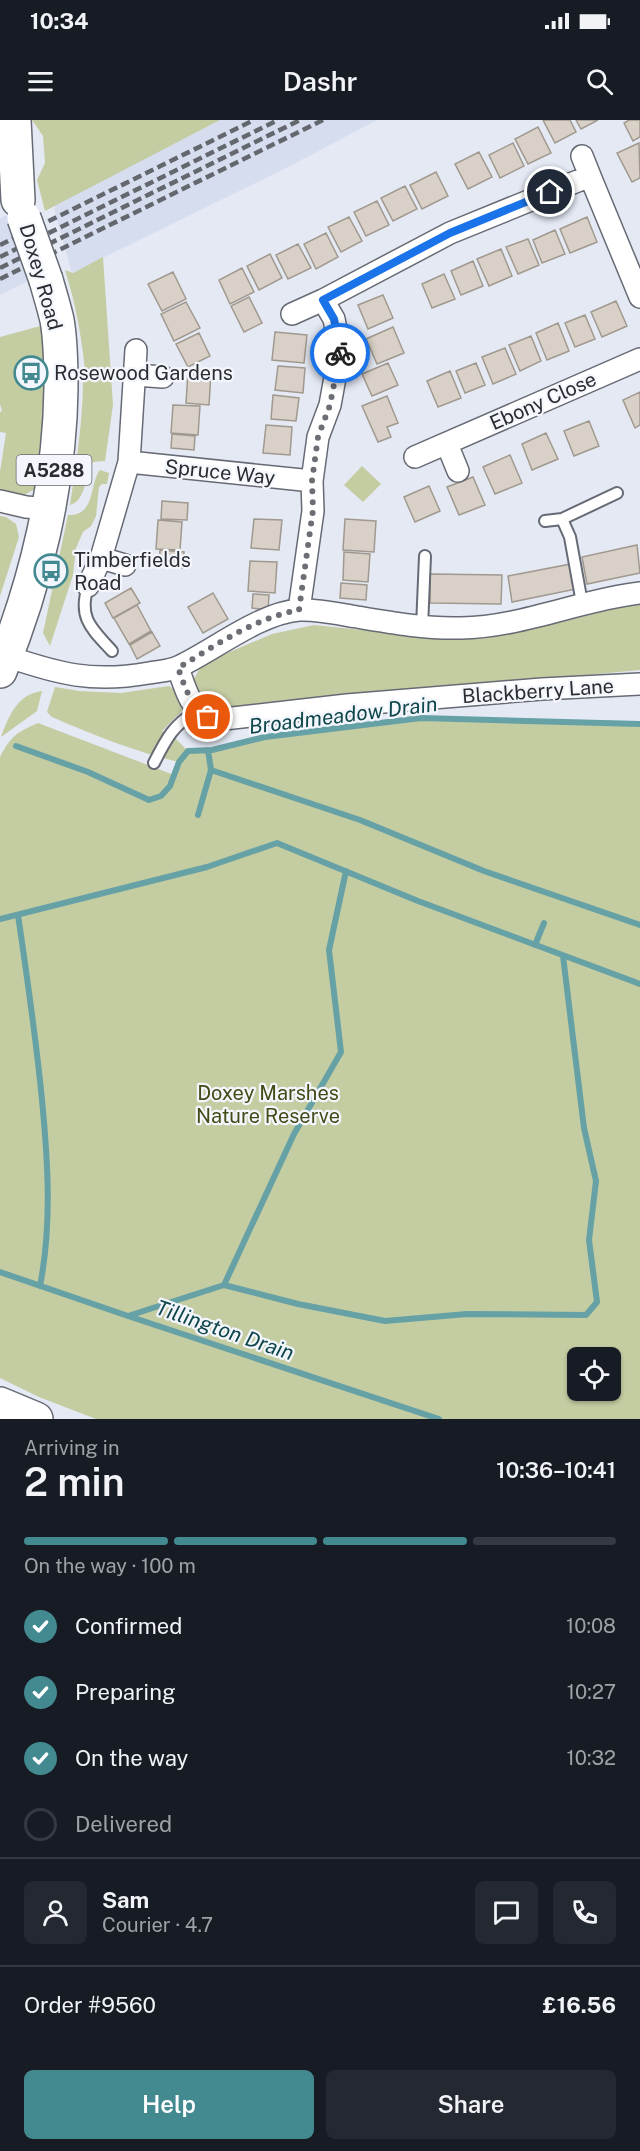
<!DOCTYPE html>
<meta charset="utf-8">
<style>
:root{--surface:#171b24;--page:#242831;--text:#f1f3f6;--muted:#9ea1a6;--line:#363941;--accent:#428a90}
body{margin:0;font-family:"Public Sans",sans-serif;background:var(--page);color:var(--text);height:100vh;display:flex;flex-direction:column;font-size:22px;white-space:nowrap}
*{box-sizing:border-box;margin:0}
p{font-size:20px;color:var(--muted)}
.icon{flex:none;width:33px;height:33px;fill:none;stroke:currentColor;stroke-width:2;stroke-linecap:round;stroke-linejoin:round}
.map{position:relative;height:1299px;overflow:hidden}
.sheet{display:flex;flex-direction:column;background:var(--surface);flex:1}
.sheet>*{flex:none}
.buttons{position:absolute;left:567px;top:1227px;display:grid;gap:12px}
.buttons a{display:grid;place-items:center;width:54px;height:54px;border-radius:9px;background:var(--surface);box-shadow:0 2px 4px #0004;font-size:30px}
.pin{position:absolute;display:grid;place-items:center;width:51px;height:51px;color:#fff;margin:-26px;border:3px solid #fff;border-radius:50%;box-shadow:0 2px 6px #0007}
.courier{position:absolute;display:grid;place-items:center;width:60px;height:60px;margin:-30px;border:4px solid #1a73e8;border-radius:50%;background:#fff;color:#222;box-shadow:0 2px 8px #0007}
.summary em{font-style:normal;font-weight:600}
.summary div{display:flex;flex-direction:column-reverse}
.summary{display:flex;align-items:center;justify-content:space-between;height:102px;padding:0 24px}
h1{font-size:39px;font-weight:600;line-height:45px}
.bar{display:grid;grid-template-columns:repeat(4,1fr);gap:9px 6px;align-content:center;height:72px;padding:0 24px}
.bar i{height:8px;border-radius:4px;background:var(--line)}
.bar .current{background:var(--accent)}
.bar p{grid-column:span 4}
.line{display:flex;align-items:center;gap:15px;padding:0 24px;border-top:2px solid var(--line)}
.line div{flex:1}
.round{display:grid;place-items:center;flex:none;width:63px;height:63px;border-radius:9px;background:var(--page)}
ol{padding:0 24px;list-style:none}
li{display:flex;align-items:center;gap:18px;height:66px}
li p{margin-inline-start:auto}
li .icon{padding:6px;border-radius:50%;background:var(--accent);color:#fff;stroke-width:4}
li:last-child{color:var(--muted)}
li i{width:33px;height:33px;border:3px solid var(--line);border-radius:50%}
.cta{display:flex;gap:12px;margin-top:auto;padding:12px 24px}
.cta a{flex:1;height:69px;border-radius:9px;background:var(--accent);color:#fff;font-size:24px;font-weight:600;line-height:69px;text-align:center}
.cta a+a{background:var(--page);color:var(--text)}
.status{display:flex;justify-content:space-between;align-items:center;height:42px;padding:0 30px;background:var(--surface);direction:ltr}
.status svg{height:16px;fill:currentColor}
header{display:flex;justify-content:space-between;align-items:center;height:78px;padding:0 24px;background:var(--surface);font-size:27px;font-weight:600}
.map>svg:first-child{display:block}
.built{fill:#d5ddef}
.green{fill:#c4cca2;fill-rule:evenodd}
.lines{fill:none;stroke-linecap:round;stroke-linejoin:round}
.stream{stroke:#66a1a6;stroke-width:6}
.building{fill:#d9d1c7;stroke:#a0998f;stroke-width:1.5}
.lane-casing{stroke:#666a74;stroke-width:14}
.street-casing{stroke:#666a74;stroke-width:24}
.primary-casing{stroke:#666a74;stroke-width:36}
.lane{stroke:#fff;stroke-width:10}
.street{stroke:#fff;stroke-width:21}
.primary{stroke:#fff;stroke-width:33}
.rail{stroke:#64676d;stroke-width:4.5;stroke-dasharray:9 4.5;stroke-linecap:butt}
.primary-bridge-casing{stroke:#666a74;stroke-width:36;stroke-linecap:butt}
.primary-bridge{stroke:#fff;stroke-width:33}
.done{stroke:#6b6e75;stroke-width:6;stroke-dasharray:0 10.8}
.route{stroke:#1a73e8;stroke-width:8}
.labels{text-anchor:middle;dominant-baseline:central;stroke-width:4.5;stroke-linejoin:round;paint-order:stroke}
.shield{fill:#f3f6fd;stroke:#66696e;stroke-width:1.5}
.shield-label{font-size:18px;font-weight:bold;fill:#2a2c30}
.street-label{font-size:20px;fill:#2a2c30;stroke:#f3f6fd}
.poi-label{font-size:20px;fill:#2a2c30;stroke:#f3f6fd;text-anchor:start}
.park-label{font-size:20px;fill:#444a16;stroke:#f3f6fd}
.water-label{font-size:21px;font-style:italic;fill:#0f474b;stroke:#f3f6fd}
</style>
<div class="status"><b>10:34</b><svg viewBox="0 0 49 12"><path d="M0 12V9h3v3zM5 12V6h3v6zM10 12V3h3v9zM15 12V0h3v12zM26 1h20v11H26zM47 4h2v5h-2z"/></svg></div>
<header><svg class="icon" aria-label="menu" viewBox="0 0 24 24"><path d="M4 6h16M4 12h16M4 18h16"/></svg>Dashr<svg class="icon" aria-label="search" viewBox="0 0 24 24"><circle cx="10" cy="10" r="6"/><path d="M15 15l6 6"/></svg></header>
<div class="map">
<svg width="640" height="1299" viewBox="0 0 640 1299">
<rect width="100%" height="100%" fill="#e4e9f4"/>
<path class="built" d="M220,0H377L290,46L72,153L54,89L56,84Z
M12,93L32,159L0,175V98Z"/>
<path class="green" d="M32,0H220L45,91L37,60L45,43L43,16Z
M103,137L113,285L105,341L93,342C85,355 86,381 70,385C76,343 83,302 83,260L86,259C82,220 77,188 65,150L73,153Z
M44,205L51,271L37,368L22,376L0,374V352L6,313L0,312V292L2,291L0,284V217Z
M362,346L381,364L363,382L344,365Z
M100,350L109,353L107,364H102L99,367L96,396L91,406L83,412L76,428L73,455L50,526L43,513L68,395C96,396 89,364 100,350Z
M0,396L6,397L16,404L19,417L0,476Z
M640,485V550L238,588L206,586L192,562L200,548L225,534L272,514L314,505L450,519L561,502L625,486Z
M169,566L181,575L184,589L162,611L173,616L188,631L212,630L265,617L421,598L640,604V1299H96L39,1277L0,1258V637C11,616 17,612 38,603L174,655L179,642C135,632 94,615 52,597L47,592L55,567L79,571L121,573ZM578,1238H610V1270H578Z
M42,571L37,591L1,617C9,595 18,574 42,571Z"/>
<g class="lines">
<path class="stream" d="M16,626L88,652L149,680L161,676L170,666L179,642L188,631L212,630L265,617L421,598L640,604
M208,630L211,650L360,700L484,751L640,805
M198,695L211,650
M18,795C27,856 36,918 42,980C48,1042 52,1105 40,1166
M0,799L207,747L277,723L418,781L640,864
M535,825L544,803
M0,1152L128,1196L439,1299
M224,1165L298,1184L385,1201L467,1194L586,1195L597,1182L589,1120L596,1061L584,1008L563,836
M128,1196L224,1165L294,1014L341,932L329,830L346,751"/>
</g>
<path class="building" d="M543,0H570L576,12L555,23Z
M576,0H598L581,9Z
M629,0H640V17L633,21L624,3Z
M538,7L551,33L528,44L515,19Z
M513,23L524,46L500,58L489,35Z
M639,23L640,58L632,62L617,33Z
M479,32L492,57L468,69L455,44Z
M436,52L448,76L422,89L410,65Z
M405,66L417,89L393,101L381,78Z
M377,81L389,105L366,116L354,92Z
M349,97L362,121L341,132L328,107Z
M587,97L597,122L570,133L560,109Z
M555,110L565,134L542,143L533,120Z
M326,113L338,137L316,149L304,124Z
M528,119L539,145L518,154L506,127Z
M298,124L311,148L288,159L276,135Z
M501,129L512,156L489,166L477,139Z
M270,134L282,158L259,170L247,146Z
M473,141L483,166L461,175L451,151Z
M242,148L254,172L230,184L219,160Z
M173,152L186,179L162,191L148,164Z
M444,154L455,179L432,188L422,164Z
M383,175L393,198L368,209L358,185Z
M249,177L262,203L244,212L231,186Z
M616,181L627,206L602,217L591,192Z
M186,182L200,208L174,221L161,194Z
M585,195L595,219L575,227L565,203Z
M558,203L569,231L547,240L536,213Z
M393,207L404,233L377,244L366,219Z
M275,212L307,215L304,243L272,240Z
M199,213L210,236L188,247L176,224Z
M531,216L541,241L520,251L509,225Z
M505,228L516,254L493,264L482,237Z
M388,243L398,265L372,276L362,254Z
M476,243L485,265L465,273L456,251Z
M278,246L305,248L303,273L275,270Z
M450,251L461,278L438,287L427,261Z
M188,252L211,253L209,285L186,283Z
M640,272V305L635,308L623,280Z
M273,275L299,278L296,301L271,299Z
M387,276L398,303L387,307L391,317L378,322L362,286Z
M173,285L200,286L198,315L171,313Z
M589,301L599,326L574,336L564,311Z
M266,305L292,307L290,335L263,333Z
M546,313L558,339L532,350L522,324Z
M172,314L195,316L194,330L171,328Z
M510,335L522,363L495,374L483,347Z
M473,357L485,385L459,395L447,367Z
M429,366L440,391L415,402L404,377Z
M162,381L188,383L187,400L161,399Z
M254,399L282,400L279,430L251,428Z
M345,399L376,401L374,432L343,430Z
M158,400L182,402L180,430L156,429Z
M637,425L640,453L587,464L582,437Z
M160,430L184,432L183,448L159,446Z
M344,432L370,434L368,462L343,460Z
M250,441L277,442L275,473L248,471Z
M571,444L576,469L512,482L508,456Z
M430,454L502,455L501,484L430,483Z
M341,463L367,465L366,480L340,478Z
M131,468L140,483L113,498L105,483Z
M213,473L228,499L203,513L188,487Z
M253,474L269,475L268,490L252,488Z
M137,485L151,511L129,524L114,498Z
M152,512L160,526L137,539L130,525Z"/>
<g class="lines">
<g class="lane-casing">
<path id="lane" d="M562,399L570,417L582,483
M545,401L562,399L617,373
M88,466C78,498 91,508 112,531
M422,507L425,436
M154,643C167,617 173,606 197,590"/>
</g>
<g class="street-casing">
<path id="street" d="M582,36L590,56
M292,194L323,180L450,113L590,56L640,177
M136,230L129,342L312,361
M135,255L163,257
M447,324L458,351
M415,337L640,239
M0,381L26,387L49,389
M101,438L125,445
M88,466L101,438L129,342
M299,490L313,391L312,361L318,317L330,285L340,230L334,199L323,180
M6,536C59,554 92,563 149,553C159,551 171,551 180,546C214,530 260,493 299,490C317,489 339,494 357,497C392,503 426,509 461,508C522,507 580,480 640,473
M178,548C184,564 190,591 209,597C213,599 219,598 224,599L347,585L542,569L640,564"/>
</g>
<g class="primary-casing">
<path id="primary" d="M14,0L18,80
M0,551C36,464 60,363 61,268C61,246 61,222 57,200C54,187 50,174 46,160
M0,1284L36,1299"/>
</g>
<use href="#lane" class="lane"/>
<use href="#street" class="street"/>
<use href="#primary" class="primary"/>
<path class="rail" d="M0,125L254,0
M0,137L278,0
M0,148L300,0
M0,159L323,0"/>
<g class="primary-bridge-casing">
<path id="primary-bridge" d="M24,98L46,160"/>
</g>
<use href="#primary-bridge" class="primary-bridge"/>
</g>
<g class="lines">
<path class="done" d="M208,597C190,585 185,567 178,548C216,525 255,498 299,490L313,390L312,361L318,317L330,285L340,233"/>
<path class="route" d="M340,233L334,199L323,180L450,113L550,72"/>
</g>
<defs>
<g id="bus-ring" transform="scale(1.725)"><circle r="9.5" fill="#f3f6fd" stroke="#428a90" stroke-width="1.5"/><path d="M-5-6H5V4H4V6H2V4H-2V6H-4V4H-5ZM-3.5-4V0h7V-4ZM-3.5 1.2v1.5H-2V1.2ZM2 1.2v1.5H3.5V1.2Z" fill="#428a90"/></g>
</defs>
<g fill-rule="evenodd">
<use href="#bus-ring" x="31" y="253"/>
<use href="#bus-ring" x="51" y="451"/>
</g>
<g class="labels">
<rect class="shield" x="16.5" y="335" width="75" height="30" rx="4.5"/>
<g class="shield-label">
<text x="54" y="350">A5288</text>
</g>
<g class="street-label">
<text transform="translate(41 157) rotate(74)">Doxey Road</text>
<text transform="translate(543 281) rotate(-24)">Ebony Close</text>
<text transform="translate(220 352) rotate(6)">Spruce Way</text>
<text transform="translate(538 571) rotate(-4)">Blackberry Lane</text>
</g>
<g class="poi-label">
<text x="54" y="253">Rosewood Gardens</text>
<text x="74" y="440">Timberfields<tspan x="74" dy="23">Road</tspan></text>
</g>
<g class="park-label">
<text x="268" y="973">Doxey Marshes<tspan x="268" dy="23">Nature Reserve</tspan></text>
</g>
<g class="water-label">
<text transform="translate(343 595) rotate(-7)">Broadmeadow Drain</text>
<text transform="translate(225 1210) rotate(19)">Tillington Drain</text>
</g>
</g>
</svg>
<div class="buttons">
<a><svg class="icon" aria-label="locate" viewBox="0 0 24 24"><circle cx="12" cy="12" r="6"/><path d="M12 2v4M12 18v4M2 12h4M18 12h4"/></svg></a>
</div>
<div class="pin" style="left:208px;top:597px;background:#ea580c"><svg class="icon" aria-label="bag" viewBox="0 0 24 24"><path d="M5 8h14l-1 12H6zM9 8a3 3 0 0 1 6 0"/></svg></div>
<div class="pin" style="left:550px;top:72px;background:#1f2937"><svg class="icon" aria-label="home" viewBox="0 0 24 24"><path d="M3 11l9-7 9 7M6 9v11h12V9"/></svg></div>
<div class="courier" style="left:340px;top:233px"><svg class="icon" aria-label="bike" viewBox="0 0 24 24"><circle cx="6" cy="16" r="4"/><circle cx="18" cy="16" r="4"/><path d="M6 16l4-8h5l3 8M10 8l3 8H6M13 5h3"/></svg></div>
</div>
<section class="sheet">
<div class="summary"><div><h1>2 min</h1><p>Arriving in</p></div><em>10:36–10:41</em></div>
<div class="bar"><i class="current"></i><i class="current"></i><i class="current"></i><i></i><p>On the way · 100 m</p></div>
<ol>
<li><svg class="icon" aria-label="check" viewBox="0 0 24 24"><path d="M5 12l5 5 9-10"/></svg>Confirmed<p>10:08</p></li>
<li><svg class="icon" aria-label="check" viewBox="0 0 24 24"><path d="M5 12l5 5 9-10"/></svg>Preparing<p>10:27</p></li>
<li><svg class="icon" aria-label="check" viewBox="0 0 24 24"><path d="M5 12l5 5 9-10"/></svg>On the way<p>10:32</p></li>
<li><i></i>Delivered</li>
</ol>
<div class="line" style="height:108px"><a class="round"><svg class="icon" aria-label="person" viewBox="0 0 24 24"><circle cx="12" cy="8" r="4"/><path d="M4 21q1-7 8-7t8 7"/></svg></a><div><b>Sam</b><p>Courier · 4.7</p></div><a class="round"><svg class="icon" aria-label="chat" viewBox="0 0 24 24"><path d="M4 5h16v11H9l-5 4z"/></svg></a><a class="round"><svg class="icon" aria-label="phone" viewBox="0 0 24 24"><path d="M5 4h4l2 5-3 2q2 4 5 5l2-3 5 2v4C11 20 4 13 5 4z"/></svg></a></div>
<div class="line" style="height:78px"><div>Order #9560</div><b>£16.56</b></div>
<div class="cta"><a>Help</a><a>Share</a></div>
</section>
